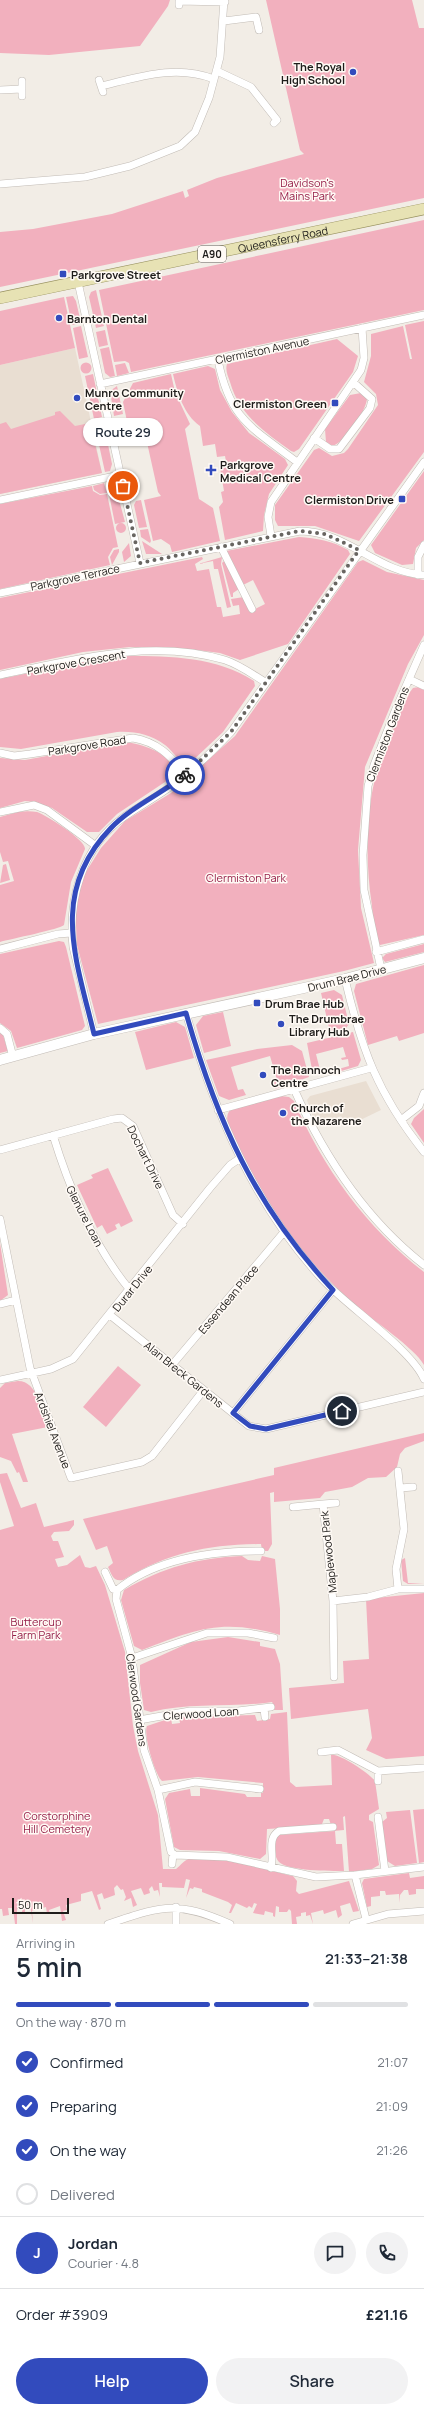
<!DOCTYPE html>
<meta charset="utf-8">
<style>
:root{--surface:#fff;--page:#f2f2f3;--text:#1f2937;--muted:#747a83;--line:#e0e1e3;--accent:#324bbd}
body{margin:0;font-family:Manrope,sans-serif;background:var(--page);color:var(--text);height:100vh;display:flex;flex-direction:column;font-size:15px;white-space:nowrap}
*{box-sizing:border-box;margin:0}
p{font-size:13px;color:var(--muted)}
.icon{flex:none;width:22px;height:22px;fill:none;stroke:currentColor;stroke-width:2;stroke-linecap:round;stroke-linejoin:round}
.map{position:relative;height:1924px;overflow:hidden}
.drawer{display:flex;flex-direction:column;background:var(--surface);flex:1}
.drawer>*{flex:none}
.scale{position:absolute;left:12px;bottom:10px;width:57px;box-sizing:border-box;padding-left:4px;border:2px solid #1e1c1a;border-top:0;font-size:11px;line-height:14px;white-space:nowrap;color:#1e1c1a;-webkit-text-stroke:3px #fffaf5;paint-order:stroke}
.pin{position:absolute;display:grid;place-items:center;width:34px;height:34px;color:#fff;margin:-17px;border:2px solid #fff;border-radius:50%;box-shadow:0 1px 4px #0007}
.courier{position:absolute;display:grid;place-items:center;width:40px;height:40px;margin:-20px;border:3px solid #324bbd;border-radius:50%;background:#fff;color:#222;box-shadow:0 1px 5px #0007}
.bubble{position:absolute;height:28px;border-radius:14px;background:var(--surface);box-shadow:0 1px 3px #0004;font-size:13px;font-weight:600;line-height:28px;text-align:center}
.headline em{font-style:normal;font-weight:600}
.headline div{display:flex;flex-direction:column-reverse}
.headline{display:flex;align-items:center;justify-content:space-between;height:68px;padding:0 16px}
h1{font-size:26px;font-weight:600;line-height:30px}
.bar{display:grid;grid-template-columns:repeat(4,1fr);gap:6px 4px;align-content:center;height:48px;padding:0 16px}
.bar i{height:5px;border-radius:3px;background:var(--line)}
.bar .selected{background:var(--accent)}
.bar p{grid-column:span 4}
.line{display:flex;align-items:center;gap:10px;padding:0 16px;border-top:1px solid var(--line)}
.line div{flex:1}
.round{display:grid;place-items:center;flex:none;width:42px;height:42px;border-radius:21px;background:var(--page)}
ol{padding:0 16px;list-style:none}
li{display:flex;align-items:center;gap:12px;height:44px}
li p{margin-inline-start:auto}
li .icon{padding:4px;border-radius:50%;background:var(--accent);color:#fff;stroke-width:4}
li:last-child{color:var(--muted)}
li i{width:22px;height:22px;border:2px solid var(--line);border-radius:50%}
.action{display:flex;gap:8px;margin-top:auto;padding:8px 16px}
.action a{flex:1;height:46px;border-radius:24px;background:var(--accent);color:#fff;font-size:16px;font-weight:600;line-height:46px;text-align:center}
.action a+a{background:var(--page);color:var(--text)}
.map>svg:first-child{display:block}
.built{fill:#e9ded2}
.green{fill:#f2b0be}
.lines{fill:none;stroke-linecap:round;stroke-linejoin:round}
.street-casing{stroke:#c2bcb6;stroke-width:8}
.secondary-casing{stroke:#c2bcb6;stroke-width:11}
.primary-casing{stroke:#96905e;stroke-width:12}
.street{stroke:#fff;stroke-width:7}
.secondary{stroke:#fff;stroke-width:10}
.primary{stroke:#e7e2b4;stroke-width:11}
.done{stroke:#686561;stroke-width:4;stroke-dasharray:0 7.2}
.route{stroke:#324bbd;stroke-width:5}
.poi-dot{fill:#324bbd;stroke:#fffaf5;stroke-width:1.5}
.labels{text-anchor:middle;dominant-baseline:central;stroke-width:3;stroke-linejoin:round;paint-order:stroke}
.shield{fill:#fffaf5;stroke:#625f5c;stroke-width:1}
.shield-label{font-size:10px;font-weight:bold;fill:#1e1c1a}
.poi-label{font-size:11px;font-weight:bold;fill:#1e1c1a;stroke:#fffaf5;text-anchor:start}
.park-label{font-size:11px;fill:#961f49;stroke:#fffaf5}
.street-label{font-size:11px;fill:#1e1c1a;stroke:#fffaf5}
</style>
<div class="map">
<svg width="424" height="1924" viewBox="0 0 424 1924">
<rect width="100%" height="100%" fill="#f2ede6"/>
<path class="built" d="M75,348L102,473L0,494V365Z
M366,1081L381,1110L350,1125L343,1121L341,1116L316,1126L307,1100L310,1096Z"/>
<path class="green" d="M0,0H170L168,6L140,46L49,55L0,53Z
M266,0H412L419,28H424V198L0,287V232L33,229L112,214L183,191L185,198L189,196L187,190L217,178L304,154L300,150Z
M424,220V310L131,372L129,363L125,361L114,362L99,290Z
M96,290L104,326L96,328L89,297L91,292Z
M73,296L76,301L81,323L72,325L66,297Z
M64,297L75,348L0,365V311Z
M424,321V452L359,541L315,526H278L275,520V505L314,450L319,448L332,456L344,453L348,449L378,405L376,394L364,382L371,356V334L403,326L410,359H412L405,325Z
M81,326L88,357L79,359L73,328Z
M105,330L108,345L99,347L96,332Z
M337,339L358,356L353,372L299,449L294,452L291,451C265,432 239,415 230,382C228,376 225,370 227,364Z
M109,347L115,376L110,377L105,373L100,349Z
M80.5 368a5.5 5.5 0 1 1 11 0a5.5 5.5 0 1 1-11 0Z
M125,363L129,373L117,376L115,365Z
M208,366L215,369L220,390L232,412L249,433L285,459L288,465L269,494L264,515L263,531L225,540L219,507L223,502L221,492L224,491L220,468L227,467L225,456L217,457L215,444L203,446L200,426C184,415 177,392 173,374Z
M93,374L102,417L94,419L85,376Z
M171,374L175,392L190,424L185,429L199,499L213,508L220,541L172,552L170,545L161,539L153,541L144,500L161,496L158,492L146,438L131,441L123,402L133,383Z
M117,386L123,414L114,416L110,391Z
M361,393L367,398C367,410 344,444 332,446L326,442L325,429L350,395Z
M60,411L75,426L90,423L102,473L0,494V424L6,422L11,429L55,415V412Z
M115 424a5 5 0 1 1 10 0a5 5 0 1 1-10 0Z
M103,420L112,464L110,471L105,472L94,422Z
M127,429L129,442L123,443L119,440L118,431Z
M424,471V540L416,548L413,564L402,565L375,553L371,545Z
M114,481L125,522L115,524L107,484Z
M104,483L107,493L100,494L94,490L93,486Z
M92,486L93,491L100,495L107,494L118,547L113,548L108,557L110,565L0,589V504Z
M141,500L147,527L139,528L134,505L136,501Z
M116 528a5 5 0 1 1 10 0a5 5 0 1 1-10 0Z
M148,529L151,541L150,543L141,537L140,530Z
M299,537C316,538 333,541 348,550L350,554L288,644L240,660L220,653L189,649L130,647L83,652L0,670V598L202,557L203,559L195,564L197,571L209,569L217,607H221L223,617L240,614L239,605L233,606L231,599L244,597L251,611L265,604L253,580L243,585L226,551Z
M142,541L162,554H146Z
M129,543L131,556L124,562L122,552Z
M119,549V552L112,565L110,557L114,550Z
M222,557L221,564L231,607L227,608L218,569H214L213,561L198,564Z
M225,560L239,589L233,593V597H231L222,563Z
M363,560L387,572L424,580V635L408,664L365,767L358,850L361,908L374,963L344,971L98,1024L77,945L75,906L84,875L101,848L125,821L171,793L235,736L358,562Z
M128,656C171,656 217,657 254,681L255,686L223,732L189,764C180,764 172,750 165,745C150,734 134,731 117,732L21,749L0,747V679L82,662Z
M419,687L424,689V935L380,945C373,934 373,918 372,906C366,867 365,819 375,779C383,749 397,720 410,692L413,688Z
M123,742C139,743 175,753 174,774L168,780L117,814L99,832H87L52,808L35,802L25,801L0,808V758L25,760Z
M18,812C25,811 31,811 37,812C46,815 86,840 85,849L71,882L64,925C61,929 10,939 0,942V885L14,881L8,861L3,862L0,852V817Z
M6,864L10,880L0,883L3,865Z
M59,941L64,942L66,947L85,1026L82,1030L17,1048L11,1031L0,1023V954Z
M424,944V952L385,962L382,958L386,954Z
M424,965V1033L399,1041L397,1036L368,1045L354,991L356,984Z
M334,990L342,995L349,1024L346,1028L330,1032L321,993Z
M223,1012L231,1046L204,1053L196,1025L203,1016Z
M176,1022L185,1027L194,1058L146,1070L135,1032Z
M353,1032L361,1060L358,1066L338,1072L335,1070L349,1066L348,1059L342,1060L341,1058L346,1057L343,1047L316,1054L321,1074L313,1075L307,1043Z
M0,1033L3,1035L8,1051L0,1053Z
M292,1045L302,1051L309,1077L275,1089L273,1081L277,1080L270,1056L231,1067L238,1090L243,1089L246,1095L229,1100L219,1096L206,1060L257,1049Z
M281,1096L289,1097L294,1101C323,1168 366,1227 424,1272V1365C414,1347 372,1320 355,1305C306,1262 264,1205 238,1146C233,1135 222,1120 230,1110Z
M424,1109V1143L411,1124L414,1118Z
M108,1168L133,1221L121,1227L119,1223L115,1225L117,1229L107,1234L102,1225L97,1228L77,1185L93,1178L91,1175Z
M0,1243L8,1295L0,1301Z
M118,1366L141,1385L106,1427L83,1407Z
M18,1381C38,1381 42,1412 48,1427L12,1434L28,1482H23L19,1472L17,1473L11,1461L0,1457V1388L5,1383Z
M424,1433V1441L405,1448L400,1454L397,1467L386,1477L368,1478L352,1487L325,1492L320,1498L274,1502V1492L270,1493L272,1544L268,1551H262L261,1544C207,1545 170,1552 123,1580C113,1582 112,1575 108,1567L113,1563L107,1546L96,1550L83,1519L274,1475V1468Z
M7,1473L21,1508L36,1503L44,1527L74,1520V1525L69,1531L54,1532L51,1536L53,1541H58L64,1557L55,1559L58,1567L67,1565L80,1555L85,1567L90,1568L96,1566L105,1585L125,1652L133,1726L138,1751L158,1815L163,1869H176C181,1865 184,1860 191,1858C212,1854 270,1871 293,1876L297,1881L296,1891L299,1894L349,1881L359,1911L353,1912L350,1903L340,1906L342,1915L338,1918L336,1910L324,1914L323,1910L311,1913L313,1924L310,1915L306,1916V1912L301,1913V1916L296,1917L297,1924H292L291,1911L289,1909L287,1912H279V1907L276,1906L275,1917L273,1916V1913L265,1911L264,1915L253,1913L257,1904L254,1903L252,1908L249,1906L247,1908L236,1903L231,1913H229L232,1905L228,1902L202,1892V1889L194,1887L193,1889L190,1888L186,1898L190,1880L186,1879L184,1888L162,1887V1883H159L160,1897L158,1890L154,1891L152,1886L149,1889L150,1893L144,1895L141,1888L131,1891L137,1905L133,1907L131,1898L124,1901L126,1897L123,1889L121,1890L117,1885L114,1888L115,1895L104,1899L102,1893L97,1895L101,1909L99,1910L92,1891L81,1894V1901L66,1905L67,1910L63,1911L66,1920L62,1921L60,1906L49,1910L50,1914H47L46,1907L32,1911L33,1923L30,1905L25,1906V1912H22V1908L17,1909V1924H15L13,1908H8L9,1915L3,1916L2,1909H0V1530L14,1526L0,1482V1474Z
M242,1556L248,1560L260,1561L262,1556L275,1559L280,1609V1635C222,1618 196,1629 142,1650L134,1646L121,1600L124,1590C164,1567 197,1558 242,1556Z
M405,1558L408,1583H424L408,1584L403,1581L401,1560Z
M424,1593V1756L386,1759L366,1750L372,1738L368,1709L291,1719L289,1688L344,1683L343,1661L369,1659L366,1599Z
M228,1637L260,1642V1646L275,1649L280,1664L283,1710H274L275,1707L272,1702C232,1708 190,1702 151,1712L144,1710L140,1683V1665L191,1642Z
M287,1712L290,1782L296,1787L332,1785L331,1755C339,1753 370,1774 375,1781L379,1809L369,1815V1820L373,1822L379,1865L372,1869L349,1872L345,1816L343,1817L344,1830L333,1831L329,1819H324L322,1824L318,1826L267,1829L266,1854L260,1859L219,1851L180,1850L174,1847L165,1799L169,1793L190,1789L191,1796H200V1788L245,1794L247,1797H261V1793H263V1783L198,1777L162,1781C155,1775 143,1734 147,1726L171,1718L172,1724L180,1723L179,1717L255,1715L257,1721L270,1719L271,1714Z
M424,1809V1862L419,1863L413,1810Z
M410,1810L417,1863L395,1866L387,1861L382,1822L387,1818L386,1812Z
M335,1831L336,1844H342L344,1871C331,1871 288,1871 279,1862C274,1857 275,1848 274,1842L278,1835Z
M409,1873L410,1878L424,1876V1889H416V1894L409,1895L408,1890H404L400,1895V1903L399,1894L386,1895L385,1891H380V1896L371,1897V1906L367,1907L362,1883L364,1879Z"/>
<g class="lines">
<g class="street-casing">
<path id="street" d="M179,5V1L225,2
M224,21L256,17L259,30
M217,71L251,87L277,120L274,123
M99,80L103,92
M22,81V96
M101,86C139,77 176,64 214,79
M0,90L22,89
M0,184L85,177L130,166L180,146L195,132L209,98L220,57L224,0
M78,282L140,563
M218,360C230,420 251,427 297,462
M100,384L424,315
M314,438L330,449H339L370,408L372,399L353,382
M0,500L120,475
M271,536L268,517L271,502L361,370L364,358L362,328
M221,547L252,609
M418,575V557L424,545
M0,593L300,531C347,531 378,573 424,575
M0,675C73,660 151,638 225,660C240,665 252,674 265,682
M409,679L424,686
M0,753L14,756L30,754L133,738C158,742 170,756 186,774
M0,812L34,805L47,810L96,846
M0,949L58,934L71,933
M376,952L424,939
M381,969L364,890L363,855L368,786L374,765L395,711L424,645
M345,979C362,1051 378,1094 424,1152
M186,1013C214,1111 253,1204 323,1280C347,1306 412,1350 424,1379
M0,1028L7,1034L13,1057
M94,1034L73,947C68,899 82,847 124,817C138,807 153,799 167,789C191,773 212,752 231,732L424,462
M294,1089C324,1156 365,1219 424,1265
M218,1110L371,1068
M401,1120L419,1106L424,1093
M53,1135C70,1191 93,1245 130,1290
M0,1150L113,1119L122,1118L133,1126L173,1215L183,1224
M0,1219L30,1368L71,1478L142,1462L152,1456L203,1391
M0,1304L16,1300
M110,1315L249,1426L266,1429L424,1392
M172,1365L284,1232
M0,1380L51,1369L73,1359L210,1188L230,1165L239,1159
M233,1413L333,1290
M398,1471L404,1529L396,1569L398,1589H424
M400,1488L413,1487
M323,1504L336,1503
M293,1507L323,1504L333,1601L334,1677
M105,1572L113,1589L117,1590L116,1599L132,1658L144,1750L158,1790L171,1852L175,1855L227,1857L316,1877L355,1875
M117,1590C156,1558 212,1551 261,1551
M333,1601L368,1597L398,1589
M132,1658L207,1633H248L274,1638
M264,1709L265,1717
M139,1720L190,1711H238L271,1707
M321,1752L338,1750L378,1771L424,1768
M378,1771V1781
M158,1790L195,1782L260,1789
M378,1817L385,1871
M172,1864L173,1854
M271,1868C275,1855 266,1839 279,1831L333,1827
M176,1907V1924
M366,1919L355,1875L424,1867
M108,1924C163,1906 175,1900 230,1924
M353,1924L388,1914L424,1911"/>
</g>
<g class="secondary-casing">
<path id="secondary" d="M0,1060L94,1034L345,979L424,958"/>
</g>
<g class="primary-casing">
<g id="primary">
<path id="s1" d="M0,298L424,209"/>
</g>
</g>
<use href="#street" class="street"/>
<use href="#secondary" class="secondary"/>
<use href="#primary" class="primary"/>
</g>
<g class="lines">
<path class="done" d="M123,486L140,563L300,531L325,534L359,550L231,732L185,775"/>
<path class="route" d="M185,775C161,794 131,807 111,828C49,892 76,959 94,1034L186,1013C217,1122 255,1206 333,1290L233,1413L250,1426L266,1429L342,1411"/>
</g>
<g class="poi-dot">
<circle cx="353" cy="72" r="4"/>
<rect x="59" y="270" width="8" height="8" rx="2"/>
<circle cx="59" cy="318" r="4"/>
<circle cx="77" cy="398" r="4"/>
<rect x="331" y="399" width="8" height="8" rx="2"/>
<path d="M209 464h4v4h4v4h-4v4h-4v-4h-4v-4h4z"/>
<rect x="398" y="495" width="8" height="8" rx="2"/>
<rect x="253" y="999" width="8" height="8" rx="2"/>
<circle cx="281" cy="1024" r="4"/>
<circle cx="263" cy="1075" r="4"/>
<circle cx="283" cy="1113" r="4"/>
</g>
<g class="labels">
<rect class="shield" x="198" y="246" width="28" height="16" rx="3"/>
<g class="shield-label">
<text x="212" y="254">A90</text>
</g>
<g class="poi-label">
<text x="345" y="66" text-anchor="end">The Royal<tspan x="345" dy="13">High School</tspan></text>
<text x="71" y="274">Parkgrove Street</text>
<text x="67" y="318">Barnton Dental</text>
<text x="85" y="392">Munro Community<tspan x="85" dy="13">Centre</tspan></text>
<text x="327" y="403" text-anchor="end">Clermiston Green</text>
<text x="220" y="464">Parkgrove<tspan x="220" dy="13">Medical Centre</tspan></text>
<text x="394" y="499" text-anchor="end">Clermiston Drive</text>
<text x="265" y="1003">Drum Brae Hub</text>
<text x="289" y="1018">The Drumbrae<tspan x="289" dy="13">Library Hub</tspan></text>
<text x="271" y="1069">The Rannoch<tspan x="271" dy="13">Centre</tspan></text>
<text x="291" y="1107">Church of<tspan x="291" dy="13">the Nazarene</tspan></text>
</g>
<g class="park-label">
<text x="307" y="182">Davidson's<tspan x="307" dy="13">Mains Park</tspan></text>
<text x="246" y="877">Clermiston Park</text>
<text x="36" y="1621">Buttercup<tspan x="36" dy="13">Farm Park</tspan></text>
<text x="57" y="1815">Corstorphine<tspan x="57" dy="13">Hill Cemetery</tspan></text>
</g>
<g class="street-label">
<text stroke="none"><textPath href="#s1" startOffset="289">Queensferry Road</textPath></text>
<text transform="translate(262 350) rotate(-12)">Clermiston Avenue</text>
<text transform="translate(75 577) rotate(-12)">Parkgrove Terrace</text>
<text transform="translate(76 662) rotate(-10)">Parkgrove Crescent</text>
<text transform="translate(387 734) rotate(-69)">Clermiston Gardens</text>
<text transform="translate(87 745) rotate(-9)">Parkgrove Road</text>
<text transform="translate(347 978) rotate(-14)">Drum Brae Drive</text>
<text transform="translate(146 1157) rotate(64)">Dochart Drive</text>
<text transform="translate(85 1216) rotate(63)">Glenure Loan</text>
<text transform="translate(132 1288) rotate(-51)">Durar Drive</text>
<text transform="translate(228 1299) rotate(-50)">Essendean Place</text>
<text transform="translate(184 1374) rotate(39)">Alan Breck Gardens</text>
<text transform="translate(53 1430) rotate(69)">Ardshiel Avenue</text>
<text transform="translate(328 1552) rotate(-96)">Maplewood Park</text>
<text transform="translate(137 1700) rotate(82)">Clerwood Gardens</text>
<text transform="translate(201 1713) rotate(-4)">Clerwood Loan</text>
</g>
</g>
</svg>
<div class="scale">50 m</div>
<div class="pin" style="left:123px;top:486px;background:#ea580c"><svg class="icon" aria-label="bag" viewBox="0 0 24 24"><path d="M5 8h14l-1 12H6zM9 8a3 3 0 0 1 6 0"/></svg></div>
<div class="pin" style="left:342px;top:1411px;background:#1f2937"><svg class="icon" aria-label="home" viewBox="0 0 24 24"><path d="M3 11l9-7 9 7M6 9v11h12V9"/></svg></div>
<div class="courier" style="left:185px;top:775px"><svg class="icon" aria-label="bike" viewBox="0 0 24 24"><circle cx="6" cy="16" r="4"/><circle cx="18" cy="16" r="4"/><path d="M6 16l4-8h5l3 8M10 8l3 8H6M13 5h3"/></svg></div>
<div class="bubble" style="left:83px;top:418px;width:80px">Route 29</div>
</div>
<section class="drawer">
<div class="headline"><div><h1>5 min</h1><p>Arriving in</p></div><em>21:33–21:38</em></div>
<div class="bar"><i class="selected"></i><i class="selected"></i><i class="selected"></i><i></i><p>On the way · 870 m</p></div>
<ol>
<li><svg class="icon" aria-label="check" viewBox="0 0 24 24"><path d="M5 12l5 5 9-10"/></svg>Confirmed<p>21:07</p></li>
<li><svg class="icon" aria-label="check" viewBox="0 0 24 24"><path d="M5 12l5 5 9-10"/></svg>Preparing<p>21:09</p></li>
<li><svg class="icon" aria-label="check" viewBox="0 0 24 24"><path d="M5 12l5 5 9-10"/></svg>On the way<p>21:26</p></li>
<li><i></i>Delivered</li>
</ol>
<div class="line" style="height:72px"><b class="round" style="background:var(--accent);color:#fff">J</b><div><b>Jordan</b><p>Courier · 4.8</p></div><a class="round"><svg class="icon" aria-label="chat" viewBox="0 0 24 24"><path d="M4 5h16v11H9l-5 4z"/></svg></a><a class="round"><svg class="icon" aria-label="phone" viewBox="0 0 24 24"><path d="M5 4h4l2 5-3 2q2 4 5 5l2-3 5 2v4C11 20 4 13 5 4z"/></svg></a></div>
<div class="line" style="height:52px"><div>Order #3909</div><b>£21.16</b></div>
<div class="action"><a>Help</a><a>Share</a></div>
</section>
